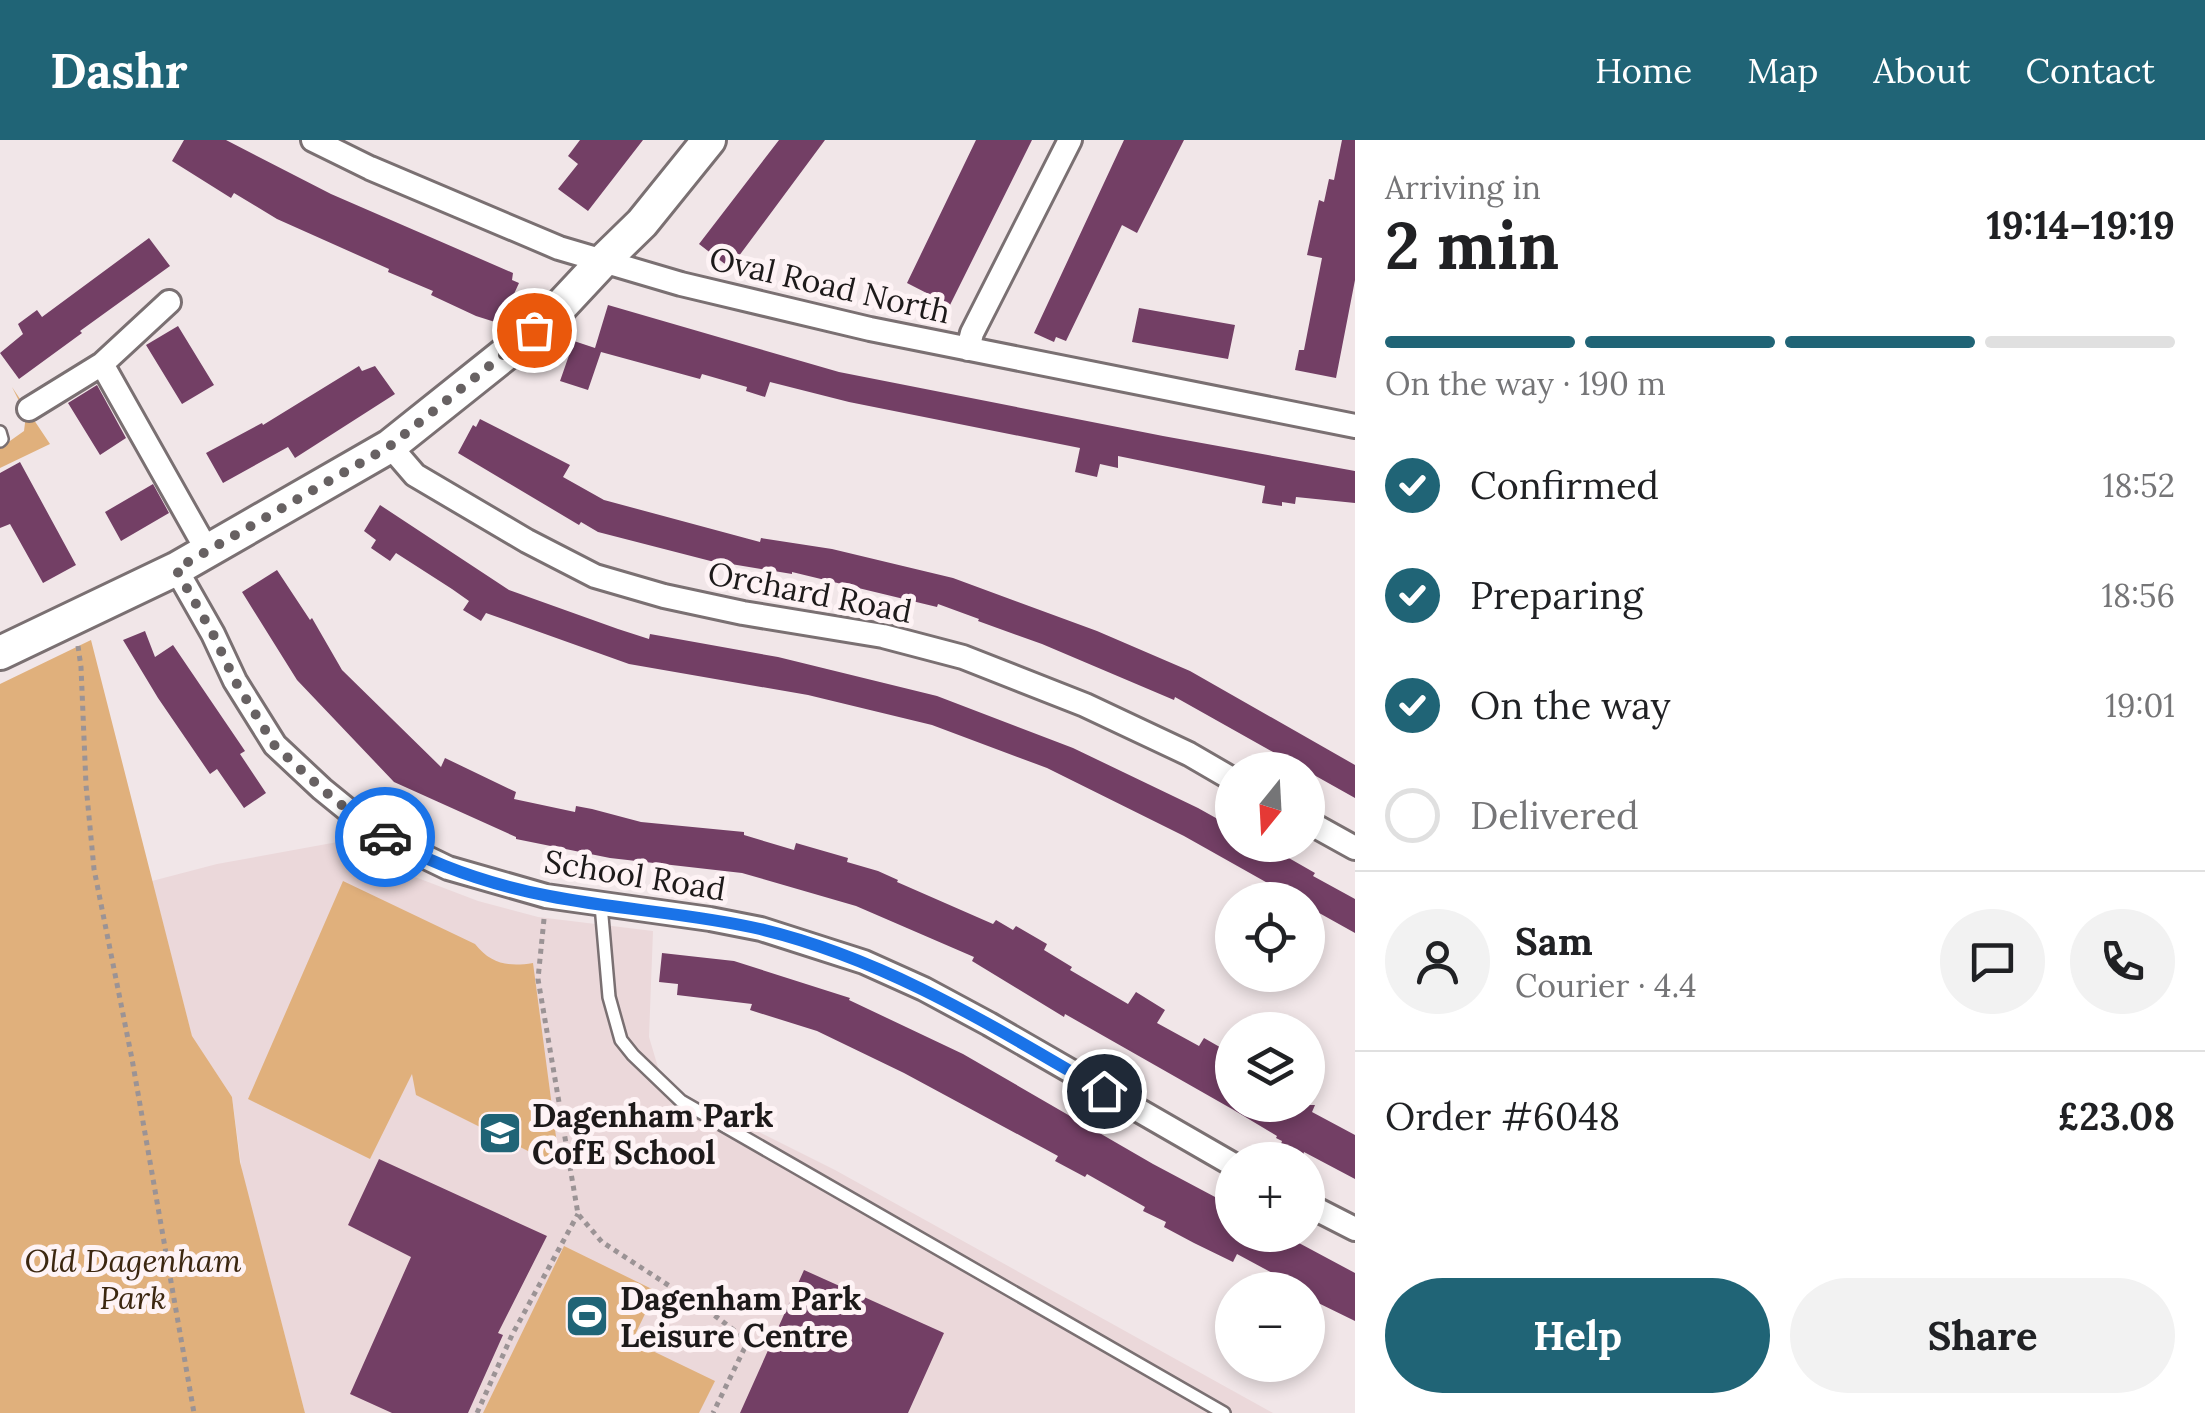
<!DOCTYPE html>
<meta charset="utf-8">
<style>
:root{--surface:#fff;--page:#f2f2f2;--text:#202124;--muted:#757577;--line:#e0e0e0;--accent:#206476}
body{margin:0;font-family:Lora,serif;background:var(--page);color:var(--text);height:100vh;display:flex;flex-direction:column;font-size:38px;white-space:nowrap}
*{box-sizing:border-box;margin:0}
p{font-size:32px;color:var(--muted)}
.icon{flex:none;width:55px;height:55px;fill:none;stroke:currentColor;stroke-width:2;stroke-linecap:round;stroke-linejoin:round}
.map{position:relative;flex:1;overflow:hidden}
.drawer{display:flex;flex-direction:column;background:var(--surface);width:850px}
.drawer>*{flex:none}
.needle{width:65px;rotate:198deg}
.controls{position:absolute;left:1215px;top:612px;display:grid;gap:20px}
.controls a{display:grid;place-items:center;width:110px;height:110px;border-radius:50%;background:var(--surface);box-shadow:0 5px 15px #0003;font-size:50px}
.pin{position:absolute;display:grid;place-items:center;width:85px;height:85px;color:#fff;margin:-42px;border:5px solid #fff;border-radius:50%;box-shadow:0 2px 10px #0007}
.courier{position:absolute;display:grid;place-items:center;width:100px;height:100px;margin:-50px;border:8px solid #1a73e8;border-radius:50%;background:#fff;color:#222;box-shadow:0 2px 12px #0007}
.summary em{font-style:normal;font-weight:700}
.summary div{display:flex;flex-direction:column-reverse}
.summary{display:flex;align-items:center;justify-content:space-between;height:170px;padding:0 30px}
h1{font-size:65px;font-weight:700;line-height:75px}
.bar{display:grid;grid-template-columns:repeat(4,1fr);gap:15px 10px;align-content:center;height:120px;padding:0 30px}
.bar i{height:12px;border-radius:8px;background:var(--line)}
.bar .current{background:var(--accent)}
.bar p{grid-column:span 4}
.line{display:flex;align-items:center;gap:25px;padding:0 30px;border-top:2px solid var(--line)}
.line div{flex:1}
.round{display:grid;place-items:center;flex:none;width:105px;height:105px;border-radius:52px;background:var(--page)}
ol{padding:0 30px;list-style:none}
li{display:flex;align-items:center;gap:30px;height:110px}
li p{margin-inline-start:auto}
li .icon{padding:10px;border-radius:50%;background:var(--accent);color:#fff;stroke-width:4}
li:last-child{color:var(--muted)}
li i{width:55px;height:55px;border:5px solid var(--line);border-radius:50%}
.action{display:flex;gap:20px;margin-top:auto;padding:20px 30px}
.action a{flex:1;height:115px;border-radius:60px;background:var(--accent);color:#fff;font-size:40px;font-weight:700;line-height:115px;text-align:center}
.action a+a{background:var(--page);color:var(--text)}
header{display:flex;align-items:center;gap:60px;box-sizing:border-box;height:140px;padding:0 50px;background:var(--accent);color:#fff}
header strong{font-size:48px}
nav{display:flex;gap:55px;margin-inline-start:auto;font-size:35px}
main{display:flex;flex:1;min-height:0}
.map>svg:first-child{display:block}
.built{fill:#ebd8da}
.green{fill:#e0b07c}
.building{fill:#733f65}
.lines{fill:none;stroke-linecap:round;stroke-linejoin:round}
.lane-casing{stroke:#7a7072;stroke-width:16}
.street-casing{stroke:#7a7072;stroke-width:28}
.secondary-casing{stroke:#7a7072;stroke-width:38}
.path{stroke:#9b9395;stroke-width:5;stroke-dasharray:5 5;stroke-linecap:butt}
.lane{stroke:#fff;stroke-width:11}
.street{stroke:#fff;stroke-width:22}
.secondary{stroke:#fff;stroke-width:32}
.done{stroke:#676162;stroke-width:10;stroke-dasharray:0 18}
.route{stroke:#1a73e8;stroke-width:12}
.labels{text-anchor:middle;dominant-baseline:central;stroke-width:10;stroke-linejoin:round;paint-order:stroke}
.street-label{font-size:32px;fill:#1d1a1a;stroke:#fef3f5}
.poi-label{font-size:32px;font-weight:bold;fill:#1d1a1a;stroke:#fef3f5;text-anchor:start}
.park-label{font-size:32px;font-style:italic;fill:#3c2710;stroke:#fef3f5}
</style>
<header>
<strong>Dashr</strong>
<nav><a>Home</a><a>Map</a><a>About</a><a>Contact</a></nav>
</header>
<main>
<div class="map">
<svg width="1355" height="1273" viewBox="0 0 1355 1273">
<rect width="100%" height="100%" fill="#f1e6e8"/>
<path class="built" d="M354,699L394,729L478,761L538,777L653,791L649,897L663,944L835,1030L1273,1273H305L242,1032L232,957L192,897L152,741L217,724Z"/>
<path class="green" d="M12,247L50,304L0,328V308L24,291L26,275Z
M91,500L192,896L232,957L240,1022L305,1273H0V544Z
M343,741L475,804C491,824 508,827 533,823L560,1027L416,955L412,934L370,1019L248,959Z
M564,1106L656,1151L632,1201L715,1241L699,1273H483Z"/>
<path class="building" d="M184,0H226L331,54L513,133L512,140L519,143L509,165L503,162L495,182L476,176L431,155L433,151L388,132L389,129L277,79L234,53L231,58L172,21Z
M580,0H643L588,71L558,49L578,24L568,16Z
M779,0H825L730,128L699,104Z
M976,0H1032L950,165L907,143Z
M1124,0H1184L1137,93L1122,85L1066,201L1056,197L1054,202L1034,193Z
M1342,0H1355V140L1336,238L1295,230L1299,210H1304L1322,118L1307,115L1319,60L1324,62L1329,39L1334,40Z
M149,98L170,126L80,191L82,193L19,239L0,213L23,194L18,184L37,170L42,177Z
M608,165L839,232L1163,296L1355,331V363L1296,357L1295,364L1282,362V366L1262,363L1265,346L1118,316V328L1100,324L1097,337L1075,332L1080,308L849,262L770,242L765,257L746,251L747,247L702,234L700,239L601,212L588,250L560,241L574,201L595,208Z
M1139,168L1235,185L1228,219L1132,202Z
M178,186L214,245L182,264L146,205Z
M359,226L362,231L375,226L395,254L295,318L288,307L223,343L206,313L262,283L263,285Z
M97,245L126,298L100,315L68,263Z
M480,279L570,325L563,337L604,360L760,402L761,398L832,409L953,438L1097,491L1190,531L1355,625V658L1175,557L1174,560L1042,504L978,481L979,479L938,464L937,467L792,432V434L731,424L730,426L598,392L581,382L579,385L458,313L473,285L476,287Z
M20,322L76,425L43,443L10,384L0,388V333Z
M153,344L169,373L121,401L105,372Z
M380,365L509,450L618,489L649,499L650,494L778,517L937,556L1073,608L1198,668L1232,687V705H1266L1315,733L1313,736L1355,759V793L1312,769L1308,765V760H1298L1184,696L1047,628L932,585L808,555L629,524L486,473L481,481L463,470L469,461L452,449L396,413L390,421L371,408L376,400L364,391Z
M277,430L310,480L312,478L342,530L441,627L445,618L516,652L514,659L575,672L576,666L592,669L641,682L744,692V695L794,710L796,703L848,718L847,722L878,731L898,740L897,742L993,784L996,780L1013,790L1016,786L1047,804L1044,810L1072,827L1070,830L1128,864L1136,852L1165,870L1157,883L1199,906L1204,898L1232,914V965H1315L1312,972L1355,995V1039L1304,1012L1303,1016L1281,1004L1282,1001L1276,998L1277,996L1232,969L1065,874L1064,877L972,821L974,817L856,766L742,733L610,718L516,699V697L394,642L297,540L242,452Z
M145,491L155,517L173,505L245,611L240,614L266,653L244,668L217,629L210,634L158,558L123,500Z
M662,813L734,821L850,858L849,860L963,914L1153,1024L1232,1066V1095H1284L1355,1133V1181L1308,1158V1150H1285L1289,1142L1237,1114L1233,1122L1194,1103L1164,1087L1166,1082L1143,1071L1145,1067L1087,1034L1085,1037L1055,1021L1058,1016L904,933L817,891L750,870L752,864L677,855L678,844L659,842Z
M379,1019L547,1096L498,1193L503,1195L468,1273H392L350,1254L411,1117L348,1085Z
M804,1130L944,1193L908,1273H740Z"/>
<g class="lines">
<g class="lane-casing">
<path id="lane" d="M0,292L2,299L0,301
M601,765L609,857L621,900L633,915L681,961L1224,1273"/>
</g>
<g class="street-casing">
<path id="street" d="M313,0L370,28L559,108L681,144L870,189L1355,286
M968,209L972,193L1070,0
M102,224L208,412
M29,269L102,224L169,162
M390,306L415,335L527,401L595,436L664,456L743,473L883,496L963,517L1085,565L1189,614L1232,639
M176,429L213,494L235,541L275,605L322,649L370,688L390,700L448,728L546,756L710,779L761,789L864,822L924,849L989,884L1232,1024
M1308,682L1355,708
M1308,1065L1355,1089"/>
</g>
<g class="secondary-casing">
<path id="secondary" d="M0,513L176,429L390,306L529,195L560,167L602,122L642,83L709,0"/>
</g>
<path class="path" d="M78,506L81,527L86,645L94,729L132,919L194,1273
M544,779L538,839L578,1074L602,1102L714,1175L748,1201L713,1273
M477,1273L512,1195L578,1074"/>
<use href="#lane" class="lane"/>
<use href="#street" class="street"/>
<use href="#secondary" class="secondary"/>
</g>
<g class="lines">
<path class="done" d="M385,697L370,688L322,649L275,606L235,541L213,494L176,429L390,306L534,190"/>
<path class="route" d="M385,697C435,726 492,745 549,756C619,770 691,773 760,789C886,819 994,887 1104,951"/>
</g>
<defs>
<g id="school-square" transform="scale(2.25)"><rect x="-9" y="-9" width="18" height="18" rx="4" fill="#206476" stroke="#fef3f5"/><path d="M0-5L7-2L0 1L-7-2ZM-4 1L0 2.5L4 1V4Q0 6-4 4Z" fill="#fff"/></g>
<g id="stadium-square" transform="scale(2.25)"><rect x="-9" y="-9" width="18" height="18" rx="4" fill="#206476" stroke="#fef3f5"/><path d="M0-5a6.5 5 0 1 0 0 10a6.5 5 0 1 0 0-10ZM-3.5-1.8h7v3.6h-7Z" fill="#fff"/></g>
</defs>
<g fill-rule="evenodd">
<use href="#school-square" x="500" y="993"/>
<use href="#stadium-square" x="587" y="1176"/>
</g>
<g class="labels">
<g class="street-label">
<text transform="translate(830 145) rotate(13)">Oval Road North</text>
<text transform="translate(810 452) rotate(11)">Orchard Road</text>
<text transform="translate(635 735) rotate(9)">School Road</text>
</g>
<g class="poi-label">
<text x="532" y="975">Dagenham Park<tspan x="532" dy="37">CofE School</tspan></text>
<text x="620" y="1158">Dagenham Park<tspan x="620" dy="37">Leisure Centre</tspan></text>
</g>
<g class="park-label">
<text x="133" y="1120">Old Dagenham<tspan x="133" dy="37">Park</tspan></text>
</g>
</g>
</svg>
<div class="controls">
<a><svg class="needle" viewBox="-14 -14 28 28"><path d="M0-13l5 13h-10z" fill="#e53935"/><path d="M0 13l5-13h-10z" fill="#757577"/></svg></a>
<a><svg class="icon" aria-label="locate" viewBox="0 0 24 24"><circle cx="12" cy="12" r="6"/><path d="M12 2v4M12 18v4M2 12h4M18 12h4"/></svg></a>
<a><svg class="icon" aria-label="layers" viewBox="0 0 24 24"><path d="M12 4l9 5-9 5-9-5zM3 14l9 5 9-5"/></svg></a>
<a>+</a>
<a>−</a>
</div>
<div class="pin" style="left:534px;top:190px;background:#ea580c"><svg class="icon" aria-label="bag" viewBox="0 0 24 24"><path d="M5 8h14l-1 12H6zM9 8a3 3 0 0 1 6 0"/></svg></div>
<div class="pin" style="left:1104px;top:951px;background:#1f2937"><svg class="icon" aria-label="home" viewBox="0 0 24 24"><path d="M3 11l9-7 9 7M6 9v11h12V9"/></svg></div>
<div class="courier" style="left:385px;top:697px"><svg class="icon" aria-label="car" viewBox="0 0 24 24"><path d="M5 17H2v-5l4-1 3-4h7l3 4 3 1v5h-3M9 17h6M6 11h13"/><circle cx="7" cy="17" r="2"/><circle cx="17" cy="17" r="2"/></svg></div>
</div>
<section class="drawer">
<div class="summary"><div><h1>2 min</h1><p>Arriving in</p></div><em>19:14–19:19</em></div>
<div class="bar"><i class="current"></i><i class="current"></i><i class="current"></i><i></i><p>On the way · 190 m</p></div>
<ol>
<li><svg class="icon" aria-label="check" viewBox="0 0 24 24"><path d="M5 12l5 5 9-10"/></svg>Confirmed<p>18:52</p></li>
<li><svg class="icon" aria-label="check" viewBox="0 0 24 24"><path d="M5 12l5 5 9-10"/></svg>Preparing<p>18:56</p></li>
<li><svg class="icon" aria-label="check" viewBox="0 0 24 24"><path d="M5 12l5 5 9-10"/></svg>On the way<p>19:01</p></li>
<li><i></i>Delivered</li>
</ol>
<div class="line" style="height:180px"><a class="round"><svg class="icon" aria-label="person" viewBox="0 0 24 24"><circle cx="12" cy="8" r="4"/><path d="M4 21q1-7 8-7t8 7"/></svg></a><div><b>Sam</b><p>Courier · 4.4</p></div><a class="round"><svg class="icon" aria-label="chat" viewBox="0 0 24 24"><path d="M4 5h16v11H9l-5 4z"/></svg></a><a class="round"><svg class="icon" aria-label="phone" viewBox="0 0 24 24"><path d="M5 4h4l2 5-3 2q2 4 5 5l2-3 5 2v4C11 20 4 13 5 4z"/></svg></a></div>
<div class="line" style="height:130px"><div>Order #6048</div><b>£23.08</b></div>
<div class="action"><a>Help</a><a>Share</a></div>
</section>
</main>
